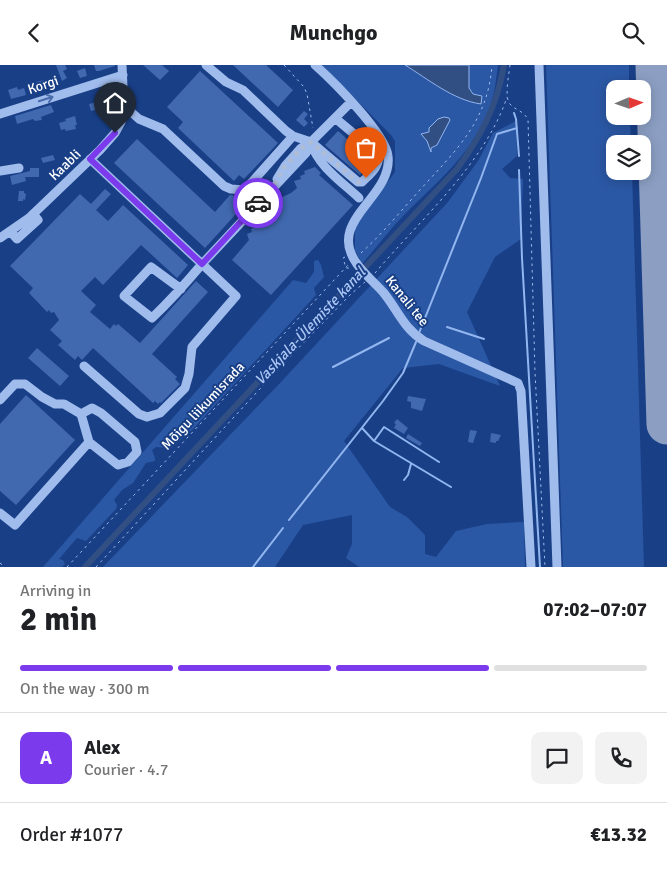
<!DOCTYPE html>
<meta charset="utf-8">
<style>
:root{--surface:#fff;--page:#f2f2f2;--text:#202124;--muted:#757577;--line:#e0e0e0;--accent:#7c3aed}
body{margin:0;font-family:Signika,sans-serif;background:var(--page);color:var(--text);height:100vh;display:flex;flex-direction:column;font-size:19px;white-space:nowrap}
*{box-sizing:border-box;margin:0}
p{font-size:16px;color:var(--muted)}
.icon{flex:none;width:28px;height:28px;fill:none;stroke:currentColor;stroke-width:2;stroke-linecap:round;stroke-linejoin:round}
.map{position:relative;height:502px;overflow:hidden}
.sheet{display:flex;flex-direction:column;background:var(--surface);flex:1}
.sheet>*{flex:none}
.needle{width:32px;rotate:88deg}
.controls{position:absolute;left:606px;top:15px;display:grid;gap:10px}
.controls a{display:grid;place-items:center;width:45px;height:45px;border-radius:10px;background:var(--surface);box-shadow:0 2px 12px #0003;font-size:25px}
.pin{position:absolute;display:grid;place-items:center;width:42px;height:42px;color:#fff;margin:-51px -21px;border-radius:50% 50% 50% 0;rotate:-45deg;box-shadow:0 0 5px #0007}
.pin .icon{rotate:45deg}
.courier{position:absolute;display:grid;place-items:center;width:50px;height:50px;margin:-25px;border:4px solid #7c3aed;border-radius:50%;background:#fff;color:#222;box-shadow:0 1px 6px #0007}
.head em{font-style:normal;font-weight:800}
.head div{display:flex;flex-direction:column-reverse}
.head{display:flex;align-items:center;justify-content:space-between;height:85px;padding:0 20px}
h1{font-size:32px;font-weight:800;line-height:38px}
.bar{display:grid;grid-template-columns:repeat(4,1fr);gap:8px 5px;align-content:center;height:60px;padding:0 20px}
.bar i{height:6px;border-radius:4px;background:var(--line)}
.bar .current{background:var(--accent)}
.bar p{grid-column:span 4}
.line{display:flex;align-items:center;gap:12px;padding:0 20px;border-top:1px solid var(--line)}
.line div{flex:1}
.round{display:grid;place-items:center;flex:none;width:52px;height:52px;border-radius:10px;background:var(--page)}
header{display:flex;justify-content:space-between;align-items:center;height:65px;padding:0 20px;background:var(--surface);font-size:22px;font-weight:800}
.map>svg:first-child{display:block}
.green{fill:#2b58a5}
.water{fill:#324f84;stroke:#92b6ef}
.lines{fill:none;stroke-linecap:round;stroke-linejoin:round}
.stream{stroke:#92b6ef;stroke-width:2}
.canal{stroke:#324f84;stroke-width:6}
.taxiway{stroke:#8c9fc3;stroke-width:16}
.runway{stroke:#8c9fc3;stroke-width:41}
.building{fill:#4169b0}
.path{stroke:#a0bced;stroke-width:1;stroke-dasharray:2.5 4;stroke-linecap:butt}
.minor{stroke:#a0bced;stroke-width:9}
.oneway{stroke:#486bab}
.done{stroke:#aebcd5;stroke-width:5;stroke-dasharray:0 9}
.route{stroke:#7c3aed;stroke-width:6}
.labels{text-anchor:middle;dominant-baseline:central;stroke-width:4;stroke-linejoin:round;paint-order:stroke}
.street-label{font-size:14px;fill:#fff;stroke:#193f87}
.water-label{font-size:15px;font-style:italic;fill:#abc6f4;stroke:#193f87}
</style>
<header><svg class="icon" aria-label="back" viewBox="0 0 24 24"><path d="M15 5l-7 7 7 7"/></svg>Munchgo<svg class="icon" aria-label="search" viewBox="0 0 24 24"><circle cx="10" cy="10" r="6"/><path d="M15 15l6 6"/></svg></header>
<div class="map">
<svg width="667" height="502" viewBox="0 0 667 502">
<rect width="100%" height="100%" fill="#193f87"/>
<path class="green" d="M322,0H404L460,33L480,39L482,31L473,29L469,23V0H498C496,14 495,28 490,41C475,86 438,116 406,148C390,164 376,183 361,200L359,193L355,186V162L395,107V76L391,70Z
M546,0H629V24H615V51H630L631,79H615V106H632L644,502H563Z
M516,56L517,91L502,104L510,113L523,114L521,174L495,192L467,247L500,321L439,299L403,303L344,376L390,442L407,452L425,470V489L436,492L456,466L487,459L524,457L525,502H359L346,493L352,479V450L303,460L275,502H103L281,317L448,137L478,96L493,68Z
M318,195L321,200L324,212L314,223L316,230L193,364L171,383L156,382L152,385L155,393V396L146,398L133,418L122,425L114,435L117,440L116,444L86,476L77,473L59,494L63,495L65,499L62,502H43L293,215L306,218L314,207V196Z"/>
<path class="water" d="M405,0H469V23L473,29L482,31L481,39C453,35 428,14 405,0Z
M444,52L449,53L450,55L437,80L431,83V87L427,76L421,69L429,67V63L438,54Z"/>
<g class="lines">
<path class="stream" d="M514,48L516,54L519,91
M519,105L522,193L540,502
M447,262L484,274
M419,268L481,113L497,69L517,63
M333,302L389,273
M362,363L374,376L451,422
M374,376L384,362L439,397
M404,415L408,410L411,399
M289,455L383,336L403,308L416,277
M253,502L283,463"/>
<path class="canal" d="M85,502L457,104C481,71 497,41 504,0"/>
<path class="taxiway" d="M664,260L667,270
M666,332L667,328"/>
<path class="runway" d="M656,0L667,359"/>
</g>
<path class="building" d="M56,0H65L67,4L63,6L67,13L62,16Z
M94,0H115V1L99,6H96Z
M143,0H162L169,6L160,15Z
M233,0H266L293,25L278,42Z
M85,3L87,11L80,13L77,6Z
M200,6L278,78L244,114L239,110L234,116L178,63L183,57L167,42Z
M44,15L46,23L38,25L36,17Z
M17,22L18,25L24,23L26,30L11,34L8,25Z
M98,37L99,44L91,46L89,39Z
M51,40L54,47L41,52L42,55L35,56L33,54L17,59L15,51Z
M304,46L308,49L304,54L308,58L304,62L296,55Z
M75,51L77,60H75L76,64L66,66L65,64L61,65L59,58L66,56L65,54Z
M338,66L372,96L360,110L325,80Z
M137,74L215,147L230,130L236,131L245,139L205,183L114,98Z
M53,90L55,95L43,98L41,93Z
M315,102L321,108L319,110L353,140L271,230L232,195L249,175L247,169L252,167L251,164L257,161L256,159L268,154L273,149L270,142L276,140L275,138L281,136L280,133L291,128L297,123L294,116L301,114L300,111L305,109L304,106Z
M30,103H39V112H25L26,116L12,120L10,111L30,106Z
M105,124L111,129L96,145L108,156L123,140L188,200L177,213L141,180L103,220L95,212L81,226L96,240L90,247L110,264L114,259L116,261L118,259L140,278L196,216L208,227L152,289L177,312L175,314L180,319L161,338L160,337L158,339L155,336L153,338L93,283L82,295L78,291L75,295L58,280L62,276L50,265L59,255L54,247L51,248L49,245L47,247L29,228L33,223L10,201L80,129L91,139Z
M19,126H24V128L26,129L25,135L23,134V136H18Z
M37,283L69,311L60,321L28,293Z
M26,330L75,375L16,440L0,426V359Z
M408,331L426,334L422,346L411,343V337L407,336Z
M397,354L408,363L404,369L394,363L396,359L394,358Z
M470,365L477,366L473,378L468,377Z
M491,368L501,370L498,376H496V378L490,377Z
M408,369L422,378L420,381L406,373Z"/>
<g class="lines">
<path class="path" d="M284,0L304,22L307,29L313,63
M510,0C509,9 504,33 510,39C516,46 521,44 528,54L535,307L545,502
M361,188C382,169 400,147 419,126C455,86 488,57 492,0
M345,192L343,193L346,203H350
M375,208C419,156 486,97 507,32
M0,498L5,502
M67,502L349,199
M96,502L281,301L351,229L365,217"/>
<path class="minor" d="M206,0L226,17L243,25L286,66L293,71L311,77L358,117H362C369,110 381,101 378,89L335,53L351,37
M315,0C333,16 386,69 388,91C393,133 325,155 357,199C364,209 375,218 383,227C398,245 403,263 424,276L518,318L521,326L531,502
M539,0L557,502
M124,44L130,46L139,54L163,64L224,121L231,124L245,125L293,71
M0,49L123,10
M311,78C318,101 342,117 359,133
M90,94L202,199C186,218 170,236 152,253L124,231L151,202L181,224
M0,106L19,103
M277,114L285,101L301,83L311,77L335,53
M10,166L17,174L38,155L33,149
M0,173L29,153L100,85L115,68L121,57L124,44L122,0
M84,301L139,349L147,352L160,348L185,323L189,309L192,282L236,231L202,199L306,88L311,77
M0,335L15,319H25L42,332L55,339H64L81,349L89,377
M0,448L15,460L89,377L118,400L128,397L137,387L135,377L101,348L92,343L81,349"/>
</g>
<defs><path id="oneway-shaft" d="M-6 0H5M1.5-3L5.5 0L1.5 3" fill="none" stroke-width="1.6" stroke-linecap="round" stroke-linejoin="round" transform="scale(1.25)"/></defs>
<use class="oneway" href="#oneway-shaft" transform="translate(46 34) rotate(-18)"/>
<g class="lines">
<path class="done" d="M258,138L273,122L285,101L302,83L311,77L358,117H362L366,113"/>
<path class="route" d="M115,68L90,94L202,199L258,138"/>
</g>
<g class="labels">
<g class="street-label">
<text transform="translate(43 20) rotate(-18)">Korgi</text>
<text transform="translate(65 100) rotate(-44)">Kaabli</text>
<text transform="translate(407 236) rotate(51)">Kanali tee</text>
<text transform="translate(203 341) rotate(-47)">Mõigu liikumisrada</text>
</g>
<g class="water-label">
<text transform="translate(310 261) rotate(-47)">Vaskjala-Ülemiste kanal</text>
</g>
</g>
</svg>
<div class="controls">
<a><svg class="needle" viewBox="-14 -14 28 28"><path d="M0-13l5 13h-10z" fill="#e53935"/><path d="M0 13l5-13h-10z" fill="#757577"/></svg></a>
<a><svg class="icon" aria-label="layers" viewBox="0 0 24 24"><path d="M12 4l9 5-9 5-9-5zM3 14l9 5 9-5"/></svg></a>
</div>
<div class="pin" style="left:366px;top:113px;background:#ea580c"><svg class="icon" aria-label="bag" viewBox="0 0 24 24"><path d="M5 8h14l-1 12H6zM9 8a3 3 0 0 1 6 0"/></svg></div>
<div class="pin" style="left:115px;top:68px;background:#1f2937"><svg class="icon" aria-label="home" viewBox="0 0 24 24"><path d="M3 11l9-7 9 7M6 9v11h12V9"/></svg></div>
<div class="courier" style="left:258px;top:138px"><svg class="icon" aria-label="car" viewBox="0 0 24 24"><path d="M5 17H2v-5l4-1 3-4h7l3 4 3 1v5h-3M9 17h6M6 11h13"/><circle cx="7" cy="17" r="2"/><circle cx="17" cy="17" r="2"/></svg></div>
</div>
<section class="sheet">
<div class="head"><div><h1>2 min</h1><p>Arriving in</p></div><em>07:02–07:07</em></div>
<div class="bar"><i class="current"></i><i class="current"></i><i class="current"></i><i></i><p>On the way · 300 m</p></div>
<div class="line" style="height:90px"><b class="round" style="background:var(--accent);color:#fff">A</b><div><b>Alex</b><p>Courier · 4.7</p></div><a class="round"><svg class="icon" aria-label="chat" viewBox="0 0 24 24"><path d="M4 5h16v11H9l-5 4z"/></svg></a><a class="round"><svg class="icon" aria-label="phone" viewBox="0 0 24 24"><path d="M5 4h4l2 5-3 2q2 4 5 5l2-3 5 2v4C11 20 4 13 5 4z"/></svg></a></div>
<div class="line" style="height:65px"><div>Order #1077</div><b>€13.32</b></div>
</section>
